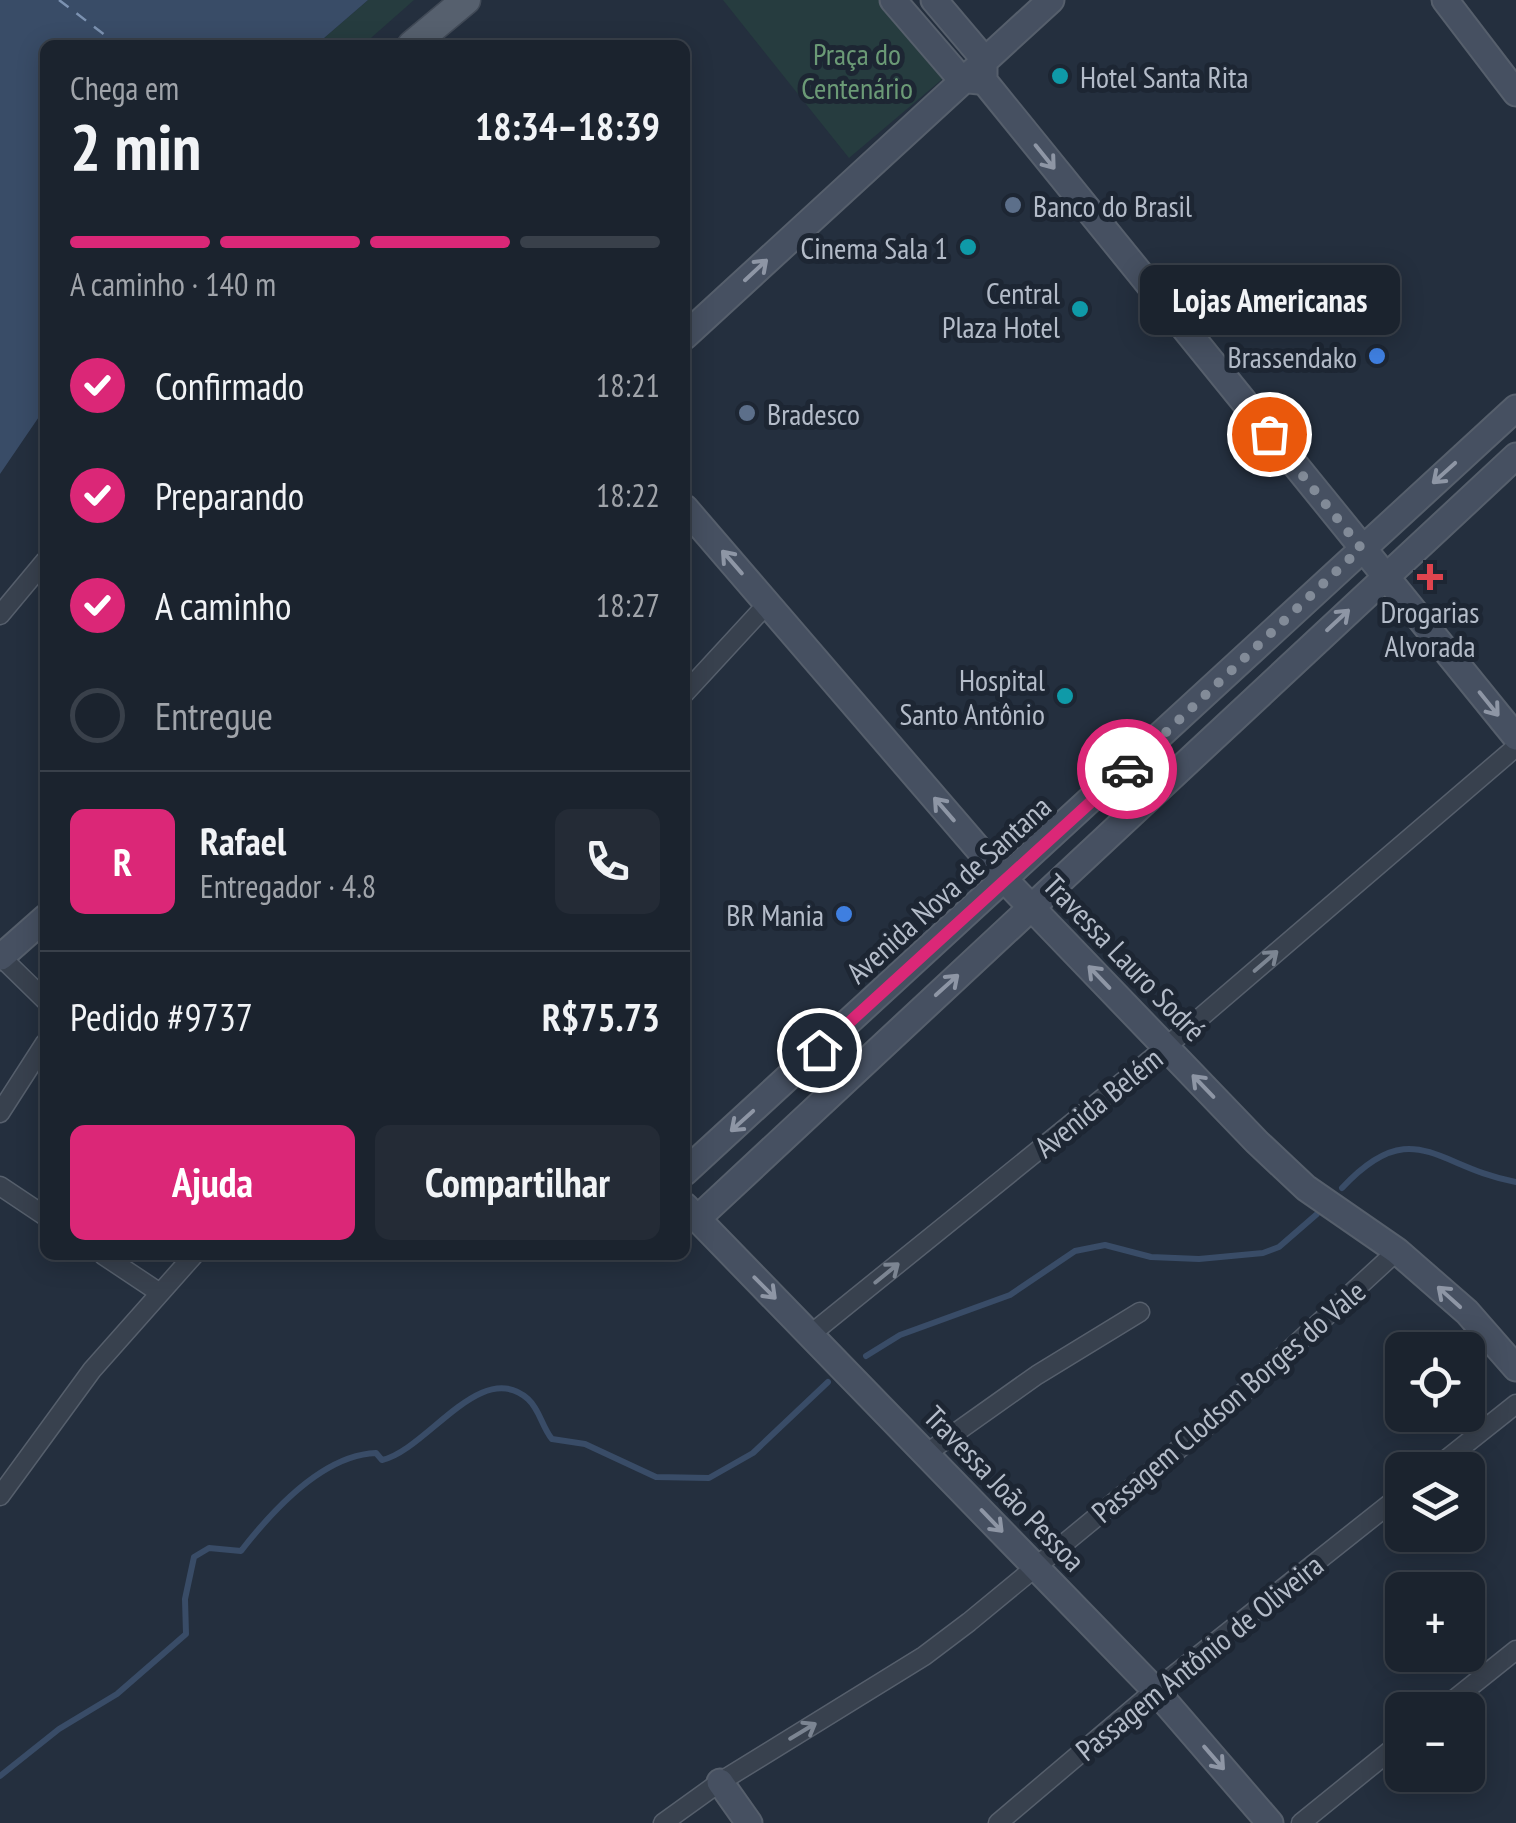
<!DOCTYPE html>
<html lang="pt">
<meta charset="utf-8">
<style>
:root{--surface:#1b232e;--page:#242b36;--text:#f1f3f6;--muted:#a0a4aa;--line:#39404a;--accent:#db2777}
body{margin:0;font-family:"PT Sans Narrow",sans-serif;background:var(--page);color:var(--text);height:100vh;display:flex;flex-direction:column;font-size:38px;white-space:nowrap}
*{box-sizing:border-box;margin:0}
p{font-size:32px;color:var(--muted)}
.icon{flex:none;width:55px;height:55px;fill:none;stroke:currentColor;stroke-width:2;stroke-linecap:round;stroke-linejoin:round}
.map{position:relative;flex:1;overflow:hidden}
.side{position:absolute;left:40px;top:40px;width:650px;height:1220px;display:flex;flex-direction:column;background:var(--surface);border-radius:15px;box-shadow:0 5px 25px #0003,0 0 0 2px var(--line)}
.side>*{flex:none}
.tools{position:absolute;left:1385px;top:1332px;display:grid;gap:20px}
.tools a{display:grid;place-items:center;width:100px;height:100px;border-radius:15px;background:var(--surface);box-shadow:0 5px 25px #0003,0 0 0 2px var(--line);font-size:50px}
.pin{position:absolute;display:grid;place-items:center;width:85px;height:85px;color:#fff;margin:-42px;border:5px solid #fff;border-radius:50%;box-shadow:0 2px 10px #0007}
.courier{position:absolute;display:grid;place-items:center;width:100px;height:100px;margin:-50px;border:8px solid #db2777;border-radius:50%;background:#fff;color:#222;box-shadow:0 2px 12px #0007}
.bubble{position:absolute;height:70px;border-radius:15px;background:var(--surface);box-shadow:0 5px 25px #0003,0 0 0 2px var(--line);font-size:32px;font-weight:700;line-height:70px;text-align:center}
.overview em{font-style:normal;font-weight:700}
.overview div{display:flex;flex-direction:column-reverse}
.overview{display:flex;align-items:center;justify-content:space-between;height:170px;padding:0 30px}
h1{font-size:65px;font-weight:700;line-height:75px}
.bar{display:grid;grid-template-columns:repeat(4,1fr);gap:15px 10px;align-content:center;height:120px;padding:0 30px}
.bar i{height:12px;border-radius:8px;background:var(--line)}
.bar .on{background:var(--accent)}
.bar p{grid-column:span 4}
.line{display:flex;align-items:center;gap:25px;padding:0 30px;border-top:2px solid var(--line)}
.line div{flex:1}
.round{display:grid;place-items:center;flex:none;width:105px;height:105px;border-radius:15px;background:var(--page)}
ol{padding:0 30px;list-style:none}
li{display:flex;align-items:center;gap:30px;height:110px}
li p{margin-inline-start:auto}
li .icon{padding:10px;border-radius:50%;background:var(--accent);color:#fff;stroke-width:4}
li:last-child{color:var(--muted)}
li i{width:55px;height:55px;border:5px solid var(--line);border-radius:50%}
.cta{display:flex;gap:20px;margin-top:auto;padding:20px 30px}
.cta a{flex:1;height:115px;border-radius:15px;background:var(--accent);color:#fff;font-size:40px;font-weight:700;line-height:115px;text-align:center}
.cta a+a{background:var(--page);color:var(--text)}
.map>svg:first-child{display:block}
.green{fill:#263c3f}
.water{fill:#394c67}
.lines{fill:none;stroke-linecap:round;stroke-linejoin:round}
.stream{stroke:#394c67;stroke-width:6}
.ferry{stroke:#7c92b1;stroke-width:2.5;stroke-dasharray:12 10;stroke-linecap:butt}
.street-casing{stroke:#565f6c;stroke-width:21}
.secondary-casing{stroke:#565f6c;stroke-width:29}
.primary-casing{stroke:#414a57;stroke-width:31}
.street{stroke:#38414e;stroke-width:18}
.secondary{stroke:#465061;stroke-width:25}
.primary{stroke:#56606e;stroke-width:28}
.oneway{stroke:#8e96a5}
.oneway2{stroke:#7c8592}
.done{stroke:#828b98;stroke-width:10;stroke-dasharray:0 18}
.route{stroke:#db2777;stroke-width:12}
.culture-dot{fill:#0f9aa8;stroke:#1d2633;stroke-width:4}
.service-dot{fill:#5c6f8a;stroke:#1d2633;stroke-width:4}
.shop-dot{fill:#3f7fe0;stroke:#1d2633;stroke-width:4}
.health-dot{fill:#e0444e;stroke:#1d2633;stroke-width:4}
.labels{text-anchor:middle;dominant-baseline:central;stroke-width:10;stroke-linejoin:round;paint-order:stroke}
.park-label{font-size:30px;fill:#6b9a76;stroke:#1d2633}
.poi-label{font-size:30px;fill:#b4bcc9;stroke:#1d2633;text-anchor:end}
.street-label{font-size:30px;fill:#b4bcc9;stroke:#1d2633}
</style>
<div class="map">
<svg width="1516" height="1823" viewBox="0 0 1516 1823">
<rect width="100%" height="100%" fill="#242f3e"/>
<path class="green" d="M368,0H414L363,45H316Z
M723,0H880L946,76L849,158Z"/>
<path class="water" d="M0,0H368L316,45H45V408L0,474Z"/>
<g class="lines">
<path class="stream" d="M1342,1188C1413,1112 1437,1168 1516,1182
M866,1356L900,1335L1010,1295L1075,1251L1105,1245L1151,1257L1199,1259L1263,1253L1279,1247L1317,1214
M0,1776L59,1729L117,1694L186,1634L185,1599L194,1557L209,1548L241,1551C272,1511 322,1455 376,1453L382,1460C427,1450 481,1357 528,1399C540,1410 542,1427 552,1439L585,1444L656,1477L709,1478L753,1453L828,1382"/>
<path class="ferry" d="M59,0L118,45"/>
<g class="street-casing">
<path id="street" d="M0,615L45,561
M685,693L768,603
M0,956L45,1000
M0,1113L45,1043
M0,1186L45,1216
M103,1255L160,1293
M811,1334L1166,1047L1516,747
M927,1453L1037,1375L1140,1312
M1433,1470L1516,1404
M0,1496L92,1370L194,1255
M1441,1710L1516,1650
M663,1823L720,1782L924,1656L969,1622L1208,1425L1397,1251
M998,1823L1155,1690L1402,1494
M1301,1823L1402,1741"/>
</g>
<g class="secondary-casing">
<path id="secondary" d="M893,0L961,79L979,81
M934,0L984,59V81L1516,737
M1445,0L1516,93
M685,336L1051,0
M685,508L1006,881L1257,1142L1306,1188L1397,1251L1467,1312L1516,1368
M1,957L45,918
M685,1172L1516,408
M685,1206L1155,1690L1270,1823
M697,1219L1516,456
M720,1782L749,1823"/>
</g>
<g class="primary-casing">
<path id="primary" d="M412,45L466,0"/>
</g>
<use href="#street" class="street"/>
<use href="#secondary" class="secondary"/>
<use href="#primary" class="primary"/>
</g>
<defs><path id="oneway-shaft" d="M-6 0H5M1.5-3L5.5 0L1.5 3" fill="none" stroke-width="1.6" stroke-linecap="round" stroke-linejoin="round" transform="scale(2.5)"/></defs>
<g class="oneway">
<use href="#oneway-shaft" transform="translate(1045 157) rotate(51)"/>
<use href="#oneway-shaft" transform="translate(756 270) rotate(-43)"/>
<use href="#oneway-shaft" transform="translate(1444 473) rotate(138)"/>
<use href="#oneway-shaft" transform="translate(732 562) rotate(-131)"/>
<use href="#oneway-shaft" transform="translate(1338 620) rotate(-43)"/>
<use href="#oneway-shaft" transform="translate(1489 704) rotate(51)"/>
<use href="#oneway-shaft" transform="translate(944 809) rotate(-131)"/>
<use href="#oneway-shaft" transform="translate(1099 977) rotate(-134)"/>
<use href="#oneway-shaft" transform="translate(947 985) rotate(-42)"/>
<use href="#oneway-shaft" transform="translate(1203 1086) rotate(-134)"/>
<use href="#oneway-shaft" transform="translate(742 1121) rotate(138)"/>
<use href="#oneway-shaft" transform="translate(765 1288) rotate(45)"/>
<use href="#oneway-shaft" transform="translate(1449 1297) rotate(-138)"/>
<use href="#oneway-shaft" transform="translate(992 1521) rotate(46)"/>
<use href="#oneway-shaft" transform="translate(1214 1758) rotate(49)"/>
</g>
<g class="oneway2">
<use href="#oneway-shaft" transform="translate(1266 961) rotate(-41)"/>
<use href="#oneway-shaft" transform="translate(887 1273) rotate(-39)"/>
<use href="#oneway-shaft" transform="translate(803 1731) rotate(-31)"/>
</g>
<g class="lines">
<path class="done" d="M1127,769L1361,548L1269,434"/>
<path class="route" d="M819,1050L1127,769"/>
</g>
<g class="culture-dot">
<circle cx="1060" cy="76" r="10"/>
<circle cx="968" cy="247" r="10"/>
<circle cx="1080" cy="309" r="10"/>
<circle cx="1065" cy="696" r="10"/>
</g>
<g class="service-dot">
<circle cx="1013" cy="205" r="10"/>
<circle cx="747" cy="413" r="10"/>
</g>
<g class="shop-dot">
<circle cx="1377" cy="356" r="10"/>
<circle cx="844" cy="914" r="10"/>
</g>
<path class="health-dot" d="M1425 562h10v10h10v10h-10v10h-10v-10h-10v-10h10z"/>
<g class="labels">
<g class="park-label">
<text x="857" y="53">Praça do<tspan x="857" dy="34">Centenário</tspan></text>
</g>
<g class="poi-label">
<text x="1080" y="76" text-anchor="start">Hotel Santa Rita</text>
<text x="1033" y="205" text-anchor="start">Banco do Brasil</text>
<text x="948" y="247">Cinema Sala 1</text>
<text x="1060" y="292">Central<tspan x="1060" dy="34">Plaza Hotel</tspan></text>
<text x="1357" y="356">Brassendako</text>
<text x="767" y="413" text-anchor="start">Bradesco</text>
<text x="1430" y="611" text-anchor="middle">Drogarias<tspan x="1430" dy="34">Alvorada</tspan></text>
<text x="1045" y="679">Hospital<tspan x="1045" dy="34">Santo Antônio</tspan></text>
<text x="824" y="914">BR Mania</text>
</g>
<g class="street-label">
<text transform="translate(948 889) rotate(-42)">Avenida Nova de Santana</text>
<text transform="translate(1125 957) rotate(46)">Travessa Lauro Sodré</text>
<text transform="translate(1098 1102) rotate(-39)">Avenida Belém</text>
<text transform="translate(1228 1401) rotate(-41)">Passagem Clodson Borges do Vale</text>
<text transform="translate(1005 1488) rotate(46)">Travessa João Pessoa</text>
<text transform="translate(1199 1657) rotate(-39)">Passagem Antônio de Oliveira</text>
</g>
</g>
</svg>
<div class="tools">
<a><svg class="icon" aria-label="locate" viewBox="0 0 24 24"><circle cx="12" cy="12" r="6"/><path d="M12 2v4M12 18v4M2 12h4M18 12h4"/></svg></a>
<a><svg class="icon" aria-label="layers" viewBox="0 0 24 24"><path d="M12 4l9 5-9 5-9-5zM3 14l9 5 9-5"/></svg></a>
<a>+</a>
<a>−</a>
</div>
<div class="pin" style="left:1269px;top:434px;background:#ea580c"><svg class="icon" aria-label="bag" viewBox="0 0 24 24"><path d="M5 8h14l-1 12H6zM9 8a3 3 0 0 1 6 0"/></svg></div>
<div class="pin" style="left:819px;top:1050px;background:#1f2937"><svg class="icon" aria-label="home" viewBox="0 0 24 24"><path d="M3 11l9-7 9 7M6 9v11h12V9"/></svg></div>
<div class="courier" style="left:1127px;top:769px"><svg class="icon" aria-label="car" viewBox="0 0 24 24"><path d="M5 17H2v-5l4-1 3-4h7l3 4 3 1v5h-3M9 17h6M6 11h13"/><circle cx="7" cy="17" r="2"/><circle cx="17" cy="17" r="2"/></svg></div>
<div class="bubble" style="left:1140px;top:265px;width:260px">Lojas Americanas</div>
<section class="side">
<div class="overview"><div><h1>2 min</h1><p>Chega em</p></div><em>18:34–18:39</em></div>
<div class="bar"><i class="on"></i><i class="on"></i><i class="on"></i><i></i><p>A caminho · 140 m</p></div>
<ol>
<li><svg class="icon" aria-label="check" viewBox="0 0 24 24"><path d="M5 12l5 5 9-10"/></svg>Confirmado<p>18:21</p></li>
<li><svg class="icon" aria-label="check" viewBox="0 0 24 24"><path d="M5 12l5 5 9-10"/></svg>Preparando<p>18:22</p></li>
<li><svg class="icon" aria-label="check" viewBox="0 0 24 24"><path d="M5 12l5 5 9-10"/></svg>A caminho<p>18:27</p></li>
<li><i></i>Entregue</li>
</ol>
<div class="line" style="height:180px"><b class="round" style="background:var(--accent);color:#fff">R</b><div><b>Rafael</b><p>Entregador · 4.8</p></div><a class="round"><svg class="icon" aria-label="phone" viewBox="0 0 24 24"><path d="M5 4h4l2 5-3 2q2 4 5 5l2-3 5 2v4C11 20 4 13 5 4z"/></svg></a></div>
<div class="line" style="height:130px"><div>Pedido #9737</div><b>R$75.73</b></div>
<div class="cta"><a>Ajuda</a><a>Compartilhar</a></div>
</section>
</div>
